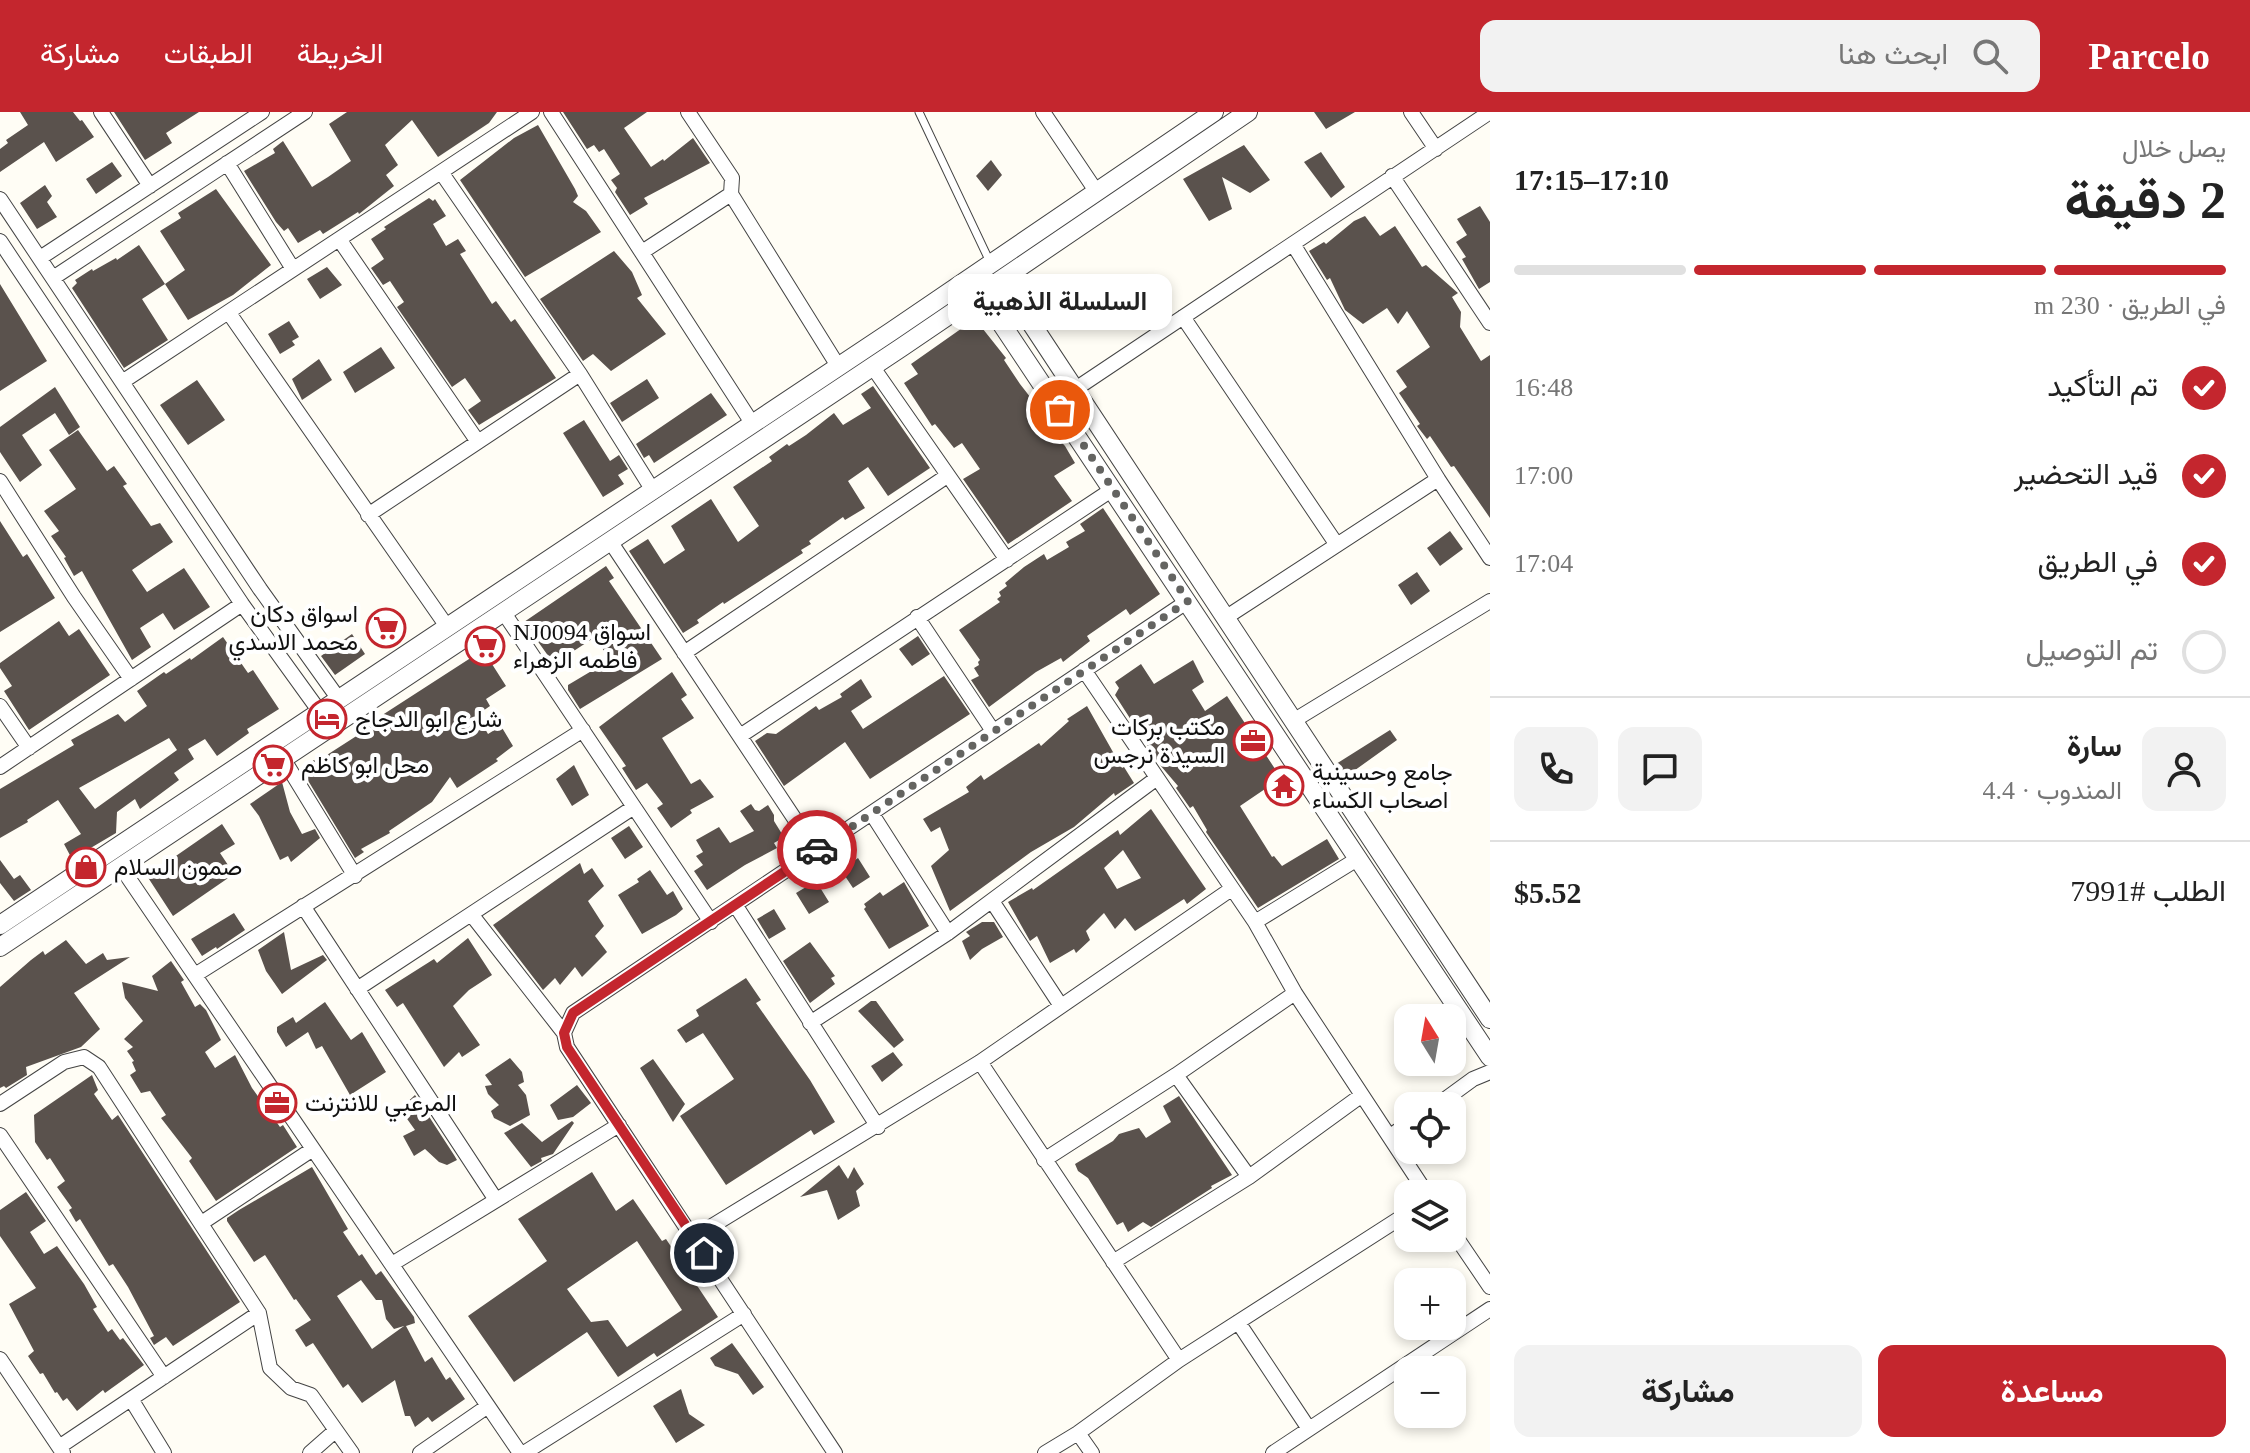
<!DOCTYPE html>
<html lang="ar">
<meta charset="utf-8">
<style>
:root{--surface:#fff;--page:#f2f2f2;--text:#222;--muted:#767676;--line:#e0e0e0;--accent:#c4262e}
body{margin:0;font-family:"Times New Roman",Vazirmatn,serif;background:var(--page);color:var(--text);direction:rtl;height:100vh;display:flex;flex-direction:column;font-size:30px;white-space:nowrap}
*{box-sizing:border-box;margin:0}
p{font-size:26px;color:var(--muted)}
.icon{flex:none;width:44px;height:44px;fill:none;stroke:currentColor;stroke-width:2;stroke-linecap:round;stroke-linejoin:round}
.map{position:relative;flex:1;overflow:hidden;direction:ltr}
.side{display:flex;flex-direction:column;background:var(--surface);width:760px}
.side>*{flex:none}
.needle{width:52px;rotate:349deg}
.controls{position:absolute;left:1394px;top:892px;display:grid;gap:16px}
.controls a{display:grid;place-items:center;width:72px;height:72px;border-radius:16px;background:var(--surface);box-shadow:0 4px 12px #0003;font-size:40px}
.pin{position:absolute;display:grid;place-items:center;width:68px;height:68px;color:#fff;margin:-34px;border:4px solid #fff;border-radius:50%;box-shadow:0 2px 8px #0007}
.courier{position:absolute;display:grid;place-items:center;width:80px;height:80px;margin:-40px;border:6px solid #c4262e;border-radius:50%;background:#fff;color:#222;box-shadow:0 2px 10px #0007}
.bubble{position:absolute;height:56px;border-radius:16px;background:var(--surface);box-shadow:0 4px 12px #0003;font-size:26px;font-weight:700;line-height:56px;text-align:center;direction:rtl}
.head em{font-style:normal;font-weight:700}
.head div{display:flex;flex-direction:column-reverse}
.head{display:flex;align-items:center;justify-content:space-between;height:136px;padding:0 24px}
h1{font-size:52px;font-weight:700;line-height:60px}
.bar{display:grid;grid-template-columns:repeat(4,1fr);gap:12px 8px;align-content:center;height:96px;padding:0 24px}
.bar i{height:10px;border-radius:6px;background:var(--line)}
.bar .active{background:var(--accent)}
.bar p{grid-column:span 4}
.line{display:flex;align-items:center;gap:20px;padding:0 24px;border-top:2px solid var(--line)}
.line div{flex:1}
.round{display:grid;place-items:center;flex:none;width:84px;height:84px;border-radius:16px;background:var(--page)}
ol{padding:0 24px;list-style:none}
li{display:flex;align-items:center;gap:24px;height:88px}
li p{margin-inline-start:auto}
li .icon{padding:8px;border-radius:50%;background:var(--accent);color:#fff;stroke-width:4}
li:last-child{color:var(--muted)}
li i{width:44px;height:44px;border:4px solid var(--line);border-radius:50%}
.cta{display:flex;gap:16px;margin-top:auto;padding:16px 24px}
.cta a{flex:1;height:92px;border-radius:16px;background:var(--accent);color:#fff;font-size:32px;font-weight:700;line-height:92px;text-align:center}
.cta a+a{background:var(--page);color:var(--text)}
header{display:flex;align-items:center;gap:48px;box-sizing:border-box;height:112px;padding:0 40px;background:var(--accent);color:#fff}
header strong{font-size:38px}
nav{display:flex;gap:44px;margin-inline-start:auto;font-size:28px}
.search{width:560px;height:72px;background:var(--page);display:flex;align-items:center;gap:20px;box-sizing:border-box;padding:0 28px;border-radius:16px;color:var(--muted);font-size:30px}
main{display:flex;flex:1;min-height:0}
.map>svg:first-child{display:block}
.building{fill:#5a524d;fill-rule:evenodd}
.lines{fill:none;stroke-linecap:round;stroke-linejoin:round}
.service-casing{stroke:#444;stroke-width:9}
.minor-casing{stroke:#444;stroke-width:16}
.tertiary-casing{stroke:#444;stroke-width:20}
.service{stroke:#fff;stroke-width:7}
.minor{stroke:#fff;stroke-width:14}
.tertiary{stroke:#fff;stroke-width:18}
.done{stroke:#646461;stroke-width:8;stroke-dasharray:0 14.4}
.route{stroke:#c4262e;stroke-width:10}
.labels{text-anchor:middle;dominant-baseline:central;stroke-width:8;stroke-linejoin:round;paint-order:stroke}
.poi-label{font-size:24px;fill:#111;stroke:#fff;text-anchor:start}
</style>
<header>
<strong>Parcelo</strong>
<div class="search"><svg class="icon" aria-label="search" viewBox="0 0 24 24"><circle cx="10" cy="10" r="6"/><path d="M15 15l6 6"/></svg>ابحث هنا</div>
<nav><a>الخريطة</a><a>الطبقات</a><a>مشاركة</a></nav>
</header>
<main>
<section class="side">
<div class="head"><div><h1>2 دقيقة</h1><p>يصل خلال</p></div><em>17:10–17:15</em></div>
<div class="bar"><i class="active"></i><i class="active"></i><i class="active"></i><i></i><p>في الطريق · 230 m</p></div>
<ol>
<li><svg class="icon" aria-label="check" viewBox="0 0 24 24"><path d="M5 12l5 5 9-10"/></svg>تم التأكيد<p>16:48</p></li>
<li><svg class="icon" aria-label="check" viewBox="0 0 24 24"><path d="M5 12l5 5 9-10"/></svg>قيد التحضير<p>17:00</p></li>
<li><svg class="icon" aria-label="check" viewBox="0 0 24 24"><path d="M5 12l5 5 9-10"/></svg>في الطريق<p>17:04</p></li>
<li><i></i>تم التوصيل</li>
</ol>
<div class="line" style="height:144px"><a class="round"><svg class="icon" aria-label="person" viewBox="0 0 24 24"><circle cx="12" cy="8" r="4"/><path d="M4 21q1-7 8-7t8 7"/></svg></a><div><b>سارة</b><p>المندوب · 4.4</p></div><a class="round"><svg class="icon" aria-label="chat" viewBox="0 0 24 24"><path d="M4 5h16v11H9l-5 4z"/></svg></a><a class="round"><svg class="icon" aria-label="phone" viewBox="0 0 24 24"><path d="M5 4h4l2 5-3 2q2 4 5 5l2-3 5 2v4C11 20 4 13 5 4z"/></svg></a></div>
<div class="line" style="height:104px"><div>الطلب #7991</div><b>$5.52</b></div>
<div class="cta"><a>مساعدة</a><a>مشاركة</a></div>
</section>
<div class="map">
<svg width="1490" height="1341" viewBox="0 0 1490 1341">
<rect width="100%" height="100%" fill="#fffdf5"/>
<path class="building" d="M20,0H73L80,9L82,8L94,25L56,50L44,30L0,60V37L8,31L6,28L28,13Z
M114,0H199L166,21L172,31L145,48Z
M347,0H497L489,11L438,45L412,8L385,33L398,53L386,63L394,74L359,102L358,100L323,122L320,118L298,131L288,116L284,119L276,110L244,59L275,41L273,37L283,29L312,75L328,65L351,49L329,12Z
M563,0H647L624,16L651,55L663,47L664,49L693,26L710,51L644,86L648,92L630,103L615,80L617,76L611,68L620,62L604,37L599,40L594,33L587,37Z
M1314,0H1355L1326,17Z
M538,13L575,77L578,84L573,90L586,99L601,120L525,165L460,68L514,26Z
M1244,33L1270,68L1250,81L1222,65L1232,97L1209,109L1183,67Z
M1321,40L1345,75L1331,86L1304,50Z
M991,48L1002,63L988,79L976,64Z
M112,50L122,64L96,82L86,67Z
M45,73L52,84L47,90L57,105L37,117L20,91Z
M216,77L271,153L233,183L188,208L165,172L185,158L160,119L181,106L178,101Z
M429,86L433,89L435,87L446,104L433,112L446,134L458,127L466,139L460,142L492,192L496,189L511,210L515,207L556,266L479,313L468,298L481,289L465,266L452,275L397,195L404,190L390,169L383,173L371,156L384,147L371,127L386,117L384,115Z
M1480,94L1490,110V170L1479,177L1462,147L1466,145L1456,130L1467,123L1457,107Z
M1365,104L1380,124L1395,114L1422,155L1426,153L1458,181L1452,185L1461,200L1460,215L1481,249L1490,243V406L1454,354L1451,355L1430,324L1427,327L1417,314L1420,312L1399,281L1407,275L1396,259L1430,235L1407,199L1398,212L1387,196L1363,212L1345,198L1330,166L1327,168L1309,139L1324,130L1326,132L1354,109Z
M139,133L165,172L142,187L168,228L124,256L72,176L77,171L75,168L92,157L93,159L116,146L117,148Z
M614,139L632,160L642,183L637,186L666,222L611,259L593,242L583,249L540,187Z
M327,155L342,173L320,187L307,167Z
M0,172L47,249L0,279Z
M975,207L1006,246L1004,248L1020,272L1048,308L1044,311L1065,334L1075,351L1054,364L1072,389L1008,432L963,367L980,357L962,331L954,336L935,312L932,314L904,271L918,262L911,252Z
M289,209L299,225L292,229L295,233L280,242L268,222Z
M381,235L395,256L355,281L343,260Z
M319,247L332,268L302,288L292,267Z
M647,267L659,286L622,310L610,291Z
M197,268L225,308L188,333L160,293Z
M873,274L930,356L888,384L868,355L848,369L865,396L845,408L843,405L809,429L811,432L801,438L803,441L724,492L723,490L697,508L699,511L683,521L629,439L648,427L664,452L685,438L671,414L711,387L738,430L759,414L733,375L772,349L769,345L787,332L789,334L806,323L834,301L843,313L871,296L861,282Z
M55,275L80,315L69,323L55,301L22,323L42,353L20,370L0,340V315Z
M711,281L727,303L654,351L649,343L644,346L636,332Z
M584,308L610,349L619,343L628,357L618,363L624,372L603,385L563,321Z
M78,318L107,359L114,354L127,372L123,374L151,414L160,411L173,430L132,458L147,480L184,456L210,495L174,518L163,501L140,516L151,535L132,548L82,459L74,464L64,446L66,445L51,424L59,419L44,399L76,377L49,338Z
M1103,396L1160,482L1130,503L1126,497L1087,524L1090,529L1063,550L1061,546L1036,560L989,595L971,568L979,564L974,556L979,553L978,550L980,548L959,518L1000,490L997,487L1001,484L999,480L1007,474L1005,471L1024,455L1044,442L1047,448L1069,435L1066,430L1085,419L1080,412Z
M0,409L23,445L27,442L55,486L0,520Z
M1450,419L1463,437L1440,454L1427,436Z
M606,454L614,466L609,469L662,547L580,597L568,578V573L610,548L595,525L554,552L524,510Z
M1417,460L1430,479L1411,493L1398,473Z
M59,509L69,524L79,517L110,563L29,618L4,579L12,574L0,556V551Z
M352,522L365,542L335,563L321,544Z
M918,524L930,542L912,554L899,537Z
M223,525L248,561L253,558L279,597L247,617L249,621L217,644L205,627L188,637L194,647L174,661L179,668L140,697L135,687L117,700L116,721L72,747L64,732L81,722L58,688L27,708L28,710L0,726V677L74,633L71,628L118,602L125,610L147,594L137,579L164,560L166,562L190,546L191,548ZM169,626L177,638L95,697L79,676Z
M483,538L506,574L486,587L490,594L477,603L488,622L501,614L513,634L496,647L498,649L457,676L450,665L432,690L389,719L390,721L361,737L364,740L355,746L301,657L314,648L316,650L358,623L356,620Z
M1193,548L1204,570L1192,578L1205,599L1227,584L1281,666L1240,694L1272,745L1274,744L1282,754L1327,727L1339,747L1258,796L1206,720L1207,718L1193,694L1190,696L1176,676L1178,674L1160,653L1115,583L1119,576L1115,570L1141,552L1154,572Z
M672,560L687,583L681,587L694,606L662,626L691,672L700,667L714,685L690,698L692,701L671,716L657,696L663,692L647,671L636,678L622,656L626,654L599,615Z
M944,564L970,602L870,667L845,630L784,674L755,629L767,621L776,622L816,594L819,598L842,585L840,582L861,567L872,585L851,599L863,617Z
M1087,594L1122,656L1124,655L1134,671L1115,684L1114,681L1074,715L1031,740L950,799L931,754L949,738L940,715L931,720L923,707L969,680L966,675L981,663L984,668L1039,631L1041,634L1069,609L1067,607Z
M1390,618L1397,628L1351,661L1349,659L1343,662L1336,652Z
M574,653L589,683L572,694L556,667Z
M282,670L290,700L302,722L315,717L320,726L291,750L288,744L280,748L259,704L250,692Z
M751,692L755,698L759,699L768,693L774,703V709L782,722L781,727L774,731L777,736L745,753L707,778L694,759L703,753L696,744L703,740L696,728L719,715L730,731L754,719L740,699Z
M1151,697L1206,777L1187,792L1184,787L1135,819L1125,806L1115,817L1104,801L1086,819L1090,828L1076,841L1074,837L1050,851L1037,824L1030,829L1008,790L1032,776L1033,778L1118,718L1120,723ZM1123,738L1141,766L1117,777L1104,756Z
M222,712L235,732L220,741L234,762L173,804L147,764Z
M629,714L643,735L625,747L611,726Z
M858,746L870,765L853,776L841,758Z
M0,748L14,767L20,763L31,778L14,789L0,771Z
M580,751L584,762L592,756L604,774L588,789L604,814L595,824L607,840L582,865L575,855L560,873L555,866L543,878L493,813Z
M650,758L667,783L673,779L683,797L676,803L642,822L618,783L639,770L637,767Z
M816,769L829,790L809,802L796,781Z
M904,770L929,814L889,837L864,797L866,795L864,792L880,780L883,784Z
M774,797L786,817L769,827L757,807Z
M234,801L245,818L217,837L216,835L202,844L191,827Z
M982,810H994L1003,825L982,837L970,848L962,829L970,824L966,820Z
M284,820L291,858L323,843L327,848L282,882L266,859L258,838Z
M468,826L492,863L469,878L453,894L480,933L462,945L459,940L444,955L403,891L397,895L385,878L434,847L437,851Z
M66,828L86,852L103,841L107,848L130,845L74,881L100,917L81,935L26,955L27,963L6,976L4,974L0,976V875L31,848L43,839L45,843Z
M810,830L835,864L831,866L835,872L810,891L783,849Z
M171,849L184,868L181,870L195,895L200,892L206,898L221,928L205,940L215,956L235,943L252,976L280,1015L283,1013L297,1035L216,1089L189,1049L192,1046L161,1006L166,1003L150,979L141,981L130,963L136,959L132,950L134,949L127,939L133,935L124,927L143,909L125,886L122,870L158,879L152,864Z
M746,866L761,888L756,891L810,968L835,1010L814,1023L811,1018L726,1073L680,1004L734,967L703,921L686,931L677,918L699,904L696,898Z
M871,889H876L904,928L894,936L858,899Z
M325,890L351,928L362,920L386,960L350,983L322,934L316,937L308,920L286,935L277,920V915L293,905L296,911Z
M893,940L903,953L882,970L871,954Z
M510,946L522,960L524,970L518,973L526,983L530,1003L510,1014L494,1006L491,999L499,993L488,982L485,974L492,973L485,963Z
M653,947L685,992L673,1010L640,956Z
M92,963L98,978L94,982L112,1008L118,1003L240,1190L173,1234L166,1225L154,1233L150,1226L154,1224L128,1175L113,1152L109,1154L80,1107L76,1110L69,1098L72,1096L57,1075L65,1069L50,1046L47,1048L35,1030L34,1003Z
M577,973L591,991L573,1005L558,1008L550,993Z
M415,983L454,1043L457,1048L447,1053L439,1050L425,1037L414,1044L403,1024L415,1018L400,997Z
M1179,984L1232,1063L1211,1074L1212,1076L1151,1115L1143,1110L1128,1120L1123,1110L1117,1113L1088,1066L1078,1059L1075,1052L1113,1029L1119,1022L1139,1016L1146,1026L1171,1010L1163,994Z
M572,1009L574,1011L553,1042L541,1046L542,1049L531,1055L504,1021L522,1011L542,1030Z
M839,1053L848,1067L854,1055L864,1072L856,1079L860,1094L838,1108L827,1078L800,1085Z
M312,1055L348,1117L343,1120L359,1144L362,1142L376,1163L381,1159L414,1205L415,1211L406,1214L425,1250L432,1245L446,1268L450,1265L465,1287L432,1310L428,1305L415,1315L410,1304H405L395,1268L362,1291L348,1272L343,1276L313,1231L306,1235L295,1218L311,1208L296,1187L294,1188L265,1143L254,1150L227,1109V1106L239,1098ZM361,1168L376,1188H382L386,1207L394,1217L404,1214L372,1237L337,1184Z
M592,1060L616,1099L633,1087L662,1129L666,1127L718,1205L657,1245L654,1241L618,1265L587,1220L514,1270L468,1204L547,1149L518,1107ZM637,1129L682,1198L627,1235L608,1208L591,1210L567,1177Z
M26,1080L46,1109L30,1120L44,1142L57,1134L84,1172L97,1195L93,1197L108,1220L112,1217L120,1228L123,1226L144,1253L105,1281L103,1278L77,1299L67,1286L63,1289L57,1280L55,1281L43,1261L40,1262L28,1244L34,1239L9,1192L36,1176L0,1124V1098Z
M732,1231L764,1275L753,1283L738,1262L715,1254L710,1246Z
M681,1277L689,1302L705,1313L676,1331L653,1294Z"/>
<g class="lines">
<g class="service-casing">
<path id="service" d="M919,0L990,150"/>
</g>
<g class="minor-casing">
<path id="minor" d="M101,0L150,74
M551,0L752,311
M1043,0L1096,79
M1411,0L1436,37
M227,51L293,157
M441,60L580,262L652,377
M1392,64L1490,211
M731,82L838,254
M0,87L260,477L338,586
M339,127L478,330
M0,129L242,492L320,600
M1293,132L1438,367
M642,140L731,82L732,66L688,0
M40,146L262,0
M53,166L305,0
M229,201L448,516
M1183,205L1337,433
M872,254L1007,448
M122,270L532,0
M1074,278L1490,0
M0,369L74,485L131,567
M368,403L580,262
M610,429L816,739
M504,501L711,810
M917,505L993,619
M1225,506L1438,367L1490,446
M684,541L947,364
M1084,558L1255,810L1295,881L1427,1082
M0,594L29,636
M1293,609L1490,489
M740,624L1113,377
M284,648L355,764
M0,655L242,492
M872,702L948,821
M121,755L520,1341
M992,789L1061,894
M303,794L496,1088
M736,794L878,1015
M471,802L564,921
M1255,810L1359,746
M195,863L583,618
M357,877L634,695
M810,911L948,821L1157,666
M980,950L1179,1248
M1176,963L1249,1065
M0,992L64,950L84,945L99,955L259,1201L270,1256L291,1276L311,1283L352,1341
M1436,994L1473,967L1490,960
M0,1023L164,1265
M1390,1024L1408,1012
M1044,1048L1176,963L1295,881
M203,1110L313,1037
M1452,1119L1490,1175
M694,1125L980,950L1230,778
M1113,1150L1249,1065L1362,983
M392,1152L619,1013
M1238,1210L1309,1317
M0,1247L63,1341
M131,1287L164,1341
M1078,1321L1092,1341
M59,1335L259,1201
M310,1341L335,1319
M420,1341L488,1294
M524,1341L744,1202
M835,1341L567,935L564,921L573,901L1188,489
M1045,1341L1078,1321L1179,1248L1408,1101
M1273,1341L1490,1197"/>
</g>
<g class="tertiary-casing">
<path id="tertiary" d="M1002,167L1490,907
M981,181L1490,945
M0,813L892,219L1214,0
M0,835L902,235L1248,0"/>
</g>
<use href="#service" class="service"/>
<use href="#minor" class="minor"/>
<use href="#tertiary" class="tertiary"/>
</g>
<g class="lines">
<path class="done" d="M817,738L1188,489L1060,298"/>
<path class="route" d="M704,1141L567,935L564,921L573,901L817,738"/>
</g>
<defs>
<g id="supermarket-ring" transform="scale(2)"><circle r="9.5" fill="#fff" stroke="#c4262e" stroke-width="1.5"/><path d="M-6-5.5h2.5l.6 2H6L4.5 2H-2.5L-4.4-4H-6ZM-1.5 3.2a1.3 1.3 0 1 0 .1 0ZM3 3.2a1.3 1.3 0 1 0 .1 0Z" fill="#c4262e"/></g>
<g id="hotel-ring" transform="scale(2)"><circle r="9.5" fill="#fff" stroke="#c4262e" stroke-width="1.5"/><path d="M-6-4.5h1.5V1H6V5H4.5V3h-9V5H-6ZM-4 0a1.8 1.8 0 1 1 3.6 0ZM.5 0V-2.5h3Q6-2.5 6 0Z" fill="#c4262e"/></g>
<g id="office-ring" transform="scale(2)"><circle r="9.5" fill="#fff" stroke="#c4262e" stroke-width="1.5"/><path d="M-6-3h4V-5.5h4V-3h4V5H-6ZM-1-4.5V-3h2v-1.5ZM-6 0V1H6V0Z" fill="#c4262e"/></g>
<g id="temple-ring" transform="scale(2)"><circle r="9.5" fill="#fff" stroke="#c4262e" stroke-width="1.5"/><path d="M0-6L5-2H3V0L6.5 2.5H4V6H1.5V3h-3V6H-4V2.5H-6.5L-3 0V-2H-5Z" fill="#c4262e"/></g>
<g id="shop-ring" transform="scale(2)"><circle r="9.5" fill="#fff" stroke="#c4262e" stroke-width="1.5"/><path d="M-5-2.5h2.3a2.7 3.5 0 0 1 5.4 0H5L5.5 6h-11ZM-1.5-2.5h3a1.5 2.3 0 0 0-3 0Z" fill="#c4262e"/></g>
</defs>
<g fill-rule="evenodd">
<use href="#supermarket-ring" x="386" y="516"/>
<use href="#supermarket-ring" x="485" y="534"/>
<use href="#hotel-ring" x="327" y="607"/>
<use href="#office-ring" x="1253" y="629"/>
<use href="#supermarket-ring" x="273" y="653"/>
<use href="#temple-ring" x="1284" y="674"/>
<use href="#shop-ring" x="86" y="755"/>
<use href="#office-ring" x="277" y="991"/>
</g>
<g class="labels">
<g class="poi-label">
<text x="358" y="502" text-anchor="end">اسواق دكان<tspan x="358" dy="28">محمد الاسدي</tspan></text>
<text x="513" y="520">NJ0094 اسواق<tspan x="513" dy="28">فاطمه الزهراء</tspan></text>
<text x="355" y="607">شارع ابو الدجاج</text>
<text x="1225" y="615" text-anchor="end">مكتب بركات<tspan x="1225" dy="28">السيدة نرجس</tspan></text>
<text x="301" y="653">محل ابو كاظم</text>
<text x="1312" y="660">جامع وحسينية<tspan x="1312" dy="28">اصحاب الكساء</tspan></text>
<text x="114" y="755">صمون السلام</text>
<text x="305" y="991">المرعبي للانترنت</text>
</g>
</g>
</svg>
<div class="controls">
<a><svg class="needle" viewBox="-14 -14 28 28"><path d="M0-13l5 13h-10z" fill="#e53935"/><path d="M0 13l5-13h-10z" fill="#767676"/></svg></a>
<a><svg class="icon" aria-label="locate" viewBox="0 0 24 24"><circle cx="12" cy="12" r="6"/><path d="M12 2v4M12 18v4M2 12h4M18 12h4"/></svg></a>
<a><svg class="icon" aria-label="layers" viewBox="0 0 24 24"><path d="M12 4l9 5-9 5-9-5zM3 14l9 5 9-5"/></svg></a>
<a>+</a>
<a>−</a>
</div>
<div class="pin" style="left:1060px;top:298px;background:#ea580c"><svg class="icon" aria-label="bag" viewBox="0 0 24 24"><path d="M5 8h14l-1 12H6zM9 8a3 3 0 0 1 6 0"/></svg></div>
<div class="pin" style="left:704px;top:1141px;background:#1f2937"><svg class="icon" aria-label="home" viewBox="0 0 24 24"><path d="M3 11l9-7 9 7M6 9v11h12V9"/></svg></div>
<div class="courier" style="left:817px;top:738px"><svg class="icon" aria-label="car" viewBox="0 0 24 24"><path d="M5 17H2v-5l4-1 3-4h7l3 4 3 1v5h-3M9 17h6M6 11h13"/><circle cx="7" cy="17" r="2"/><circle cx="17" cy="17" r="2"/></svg></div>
<div class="bubble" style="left:948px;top:162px;width:224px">السلسلة الذهبية</div>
</div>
</main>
